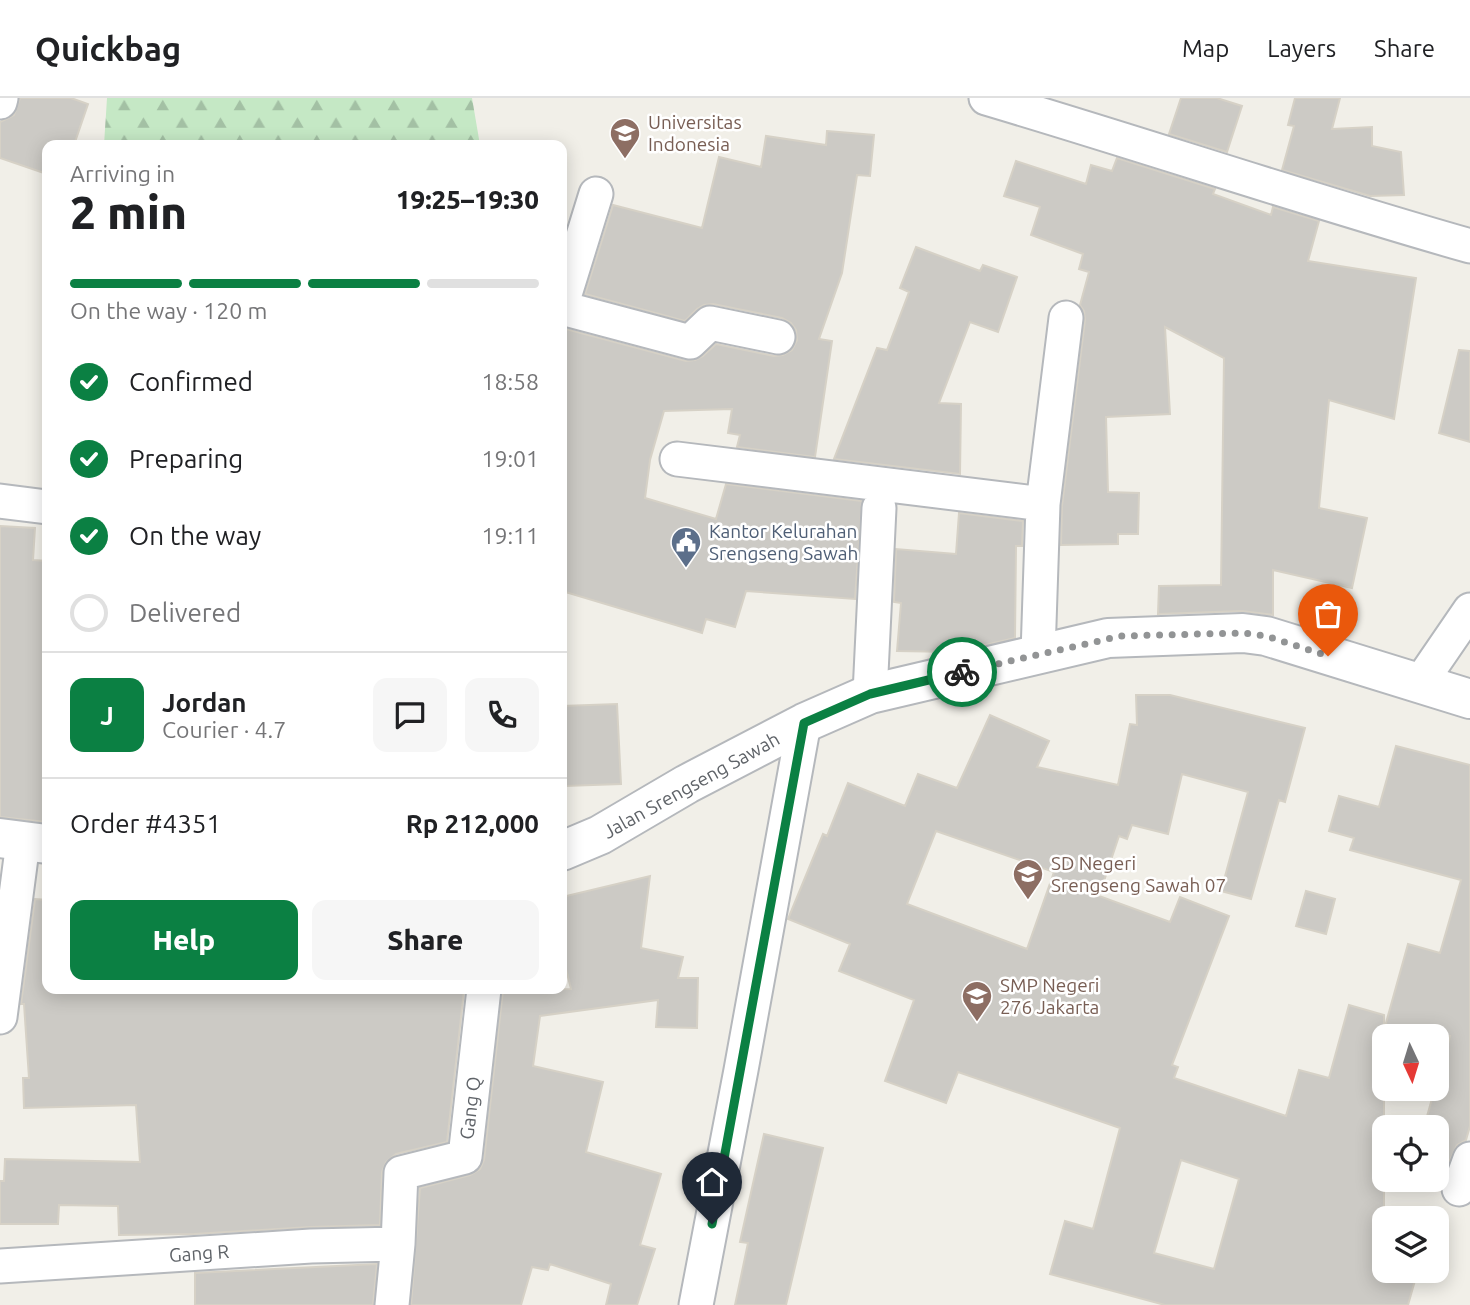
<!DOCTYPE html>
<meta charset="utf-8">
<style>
:root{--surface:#fff;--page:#f6f6f6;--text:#202124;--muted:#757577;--line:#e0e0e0;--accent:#0b8043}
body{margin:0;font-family:Ubuntu,sans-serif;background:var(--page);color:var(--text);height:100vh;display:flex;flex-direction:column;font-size:26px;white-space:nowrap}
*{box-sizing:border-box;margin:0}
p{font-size:23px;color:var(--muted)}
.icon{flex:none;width:38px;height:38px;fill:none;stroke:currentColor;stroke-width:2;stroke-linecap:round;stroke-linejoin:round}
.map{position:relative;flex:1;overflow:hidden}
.side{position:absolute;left:42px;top:42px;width:525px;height:854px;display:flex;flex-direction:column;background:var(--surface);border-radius:14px;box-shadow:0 4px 18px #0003}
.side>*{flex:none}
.needle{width:46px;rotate:176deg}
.buttons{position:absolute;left:1372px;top:926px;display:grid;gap:14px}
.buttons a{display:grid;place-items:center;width:77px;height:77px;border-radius:14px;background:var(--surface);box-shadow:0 4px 18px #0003;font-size:35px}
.pin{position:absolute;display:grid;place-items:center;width:60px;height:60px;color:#fff;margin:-72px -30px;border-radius:50% 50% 50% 0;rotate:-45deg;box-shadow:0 0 7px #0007}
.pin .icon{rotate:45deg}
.courier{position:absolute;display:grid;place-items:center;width:70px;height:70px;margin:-35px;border:5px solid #0b8043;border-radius:50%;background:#fff;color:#222;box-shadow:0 2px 9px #0007}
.headline em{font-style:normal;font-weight:800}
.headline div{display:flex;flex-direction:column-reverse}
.headline{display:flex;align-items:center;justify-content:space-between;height:119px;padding:0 28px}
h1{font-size:46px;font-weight:800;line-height:52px}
.bar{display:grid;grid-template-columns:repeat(4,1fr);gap:10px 7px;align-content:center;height:84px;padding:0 28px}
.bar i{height:9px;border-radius:5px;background:var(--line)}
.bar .current{background:var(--accent)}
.bar p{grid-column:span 4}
.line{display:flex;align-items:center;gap:18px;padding:0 28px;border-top:2px solid var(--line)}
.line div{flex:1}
.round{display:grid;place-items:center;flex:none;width:74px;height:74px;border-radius:14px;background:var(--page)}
ol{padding:0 28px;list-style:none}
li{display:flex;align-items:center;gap:21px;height:77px}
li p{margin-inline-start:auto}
li .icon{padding:7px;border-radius:50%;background:var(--accent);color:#fff;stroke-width:4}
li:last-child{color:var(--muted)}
li i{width:38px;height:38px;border:4px solid var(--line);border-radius:50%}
.primary-button{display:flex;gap:14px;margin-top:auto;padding:14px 28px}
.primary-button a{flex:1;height:80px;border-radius:14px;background:var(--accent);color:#fff;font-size:28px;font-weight:800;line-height:80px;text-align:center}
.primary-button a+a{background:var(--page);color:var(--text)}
header{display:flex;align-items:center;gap:42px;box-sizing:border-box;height:98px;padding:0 35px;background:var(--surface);border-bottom:2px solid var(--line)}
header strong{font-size:33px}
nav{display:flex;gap:38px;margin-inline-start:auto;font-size:24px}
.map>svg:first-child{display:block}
.forest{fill:url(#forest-firs)}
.building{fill:#cccac5;stroke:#d6d1c6;stroke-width:2;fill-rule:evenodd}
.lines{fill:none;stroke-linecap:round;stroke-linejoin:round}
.minor-casing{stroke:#b5b8bc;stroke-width:37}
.tertiary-casing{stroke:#b5b8bc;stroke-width:42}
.minor{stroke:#fff;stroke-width:33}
.tertiary{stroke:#fff;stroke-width:38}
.done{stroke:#929495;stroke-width:7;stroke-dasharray:0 12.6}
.route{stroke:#0b8043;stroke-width:9}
.labels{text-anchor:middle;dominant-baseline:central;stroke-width:5;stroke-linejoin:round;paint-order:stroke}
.education-label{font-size:19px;fill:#785e54;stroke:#fff;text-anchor:start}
.service-label{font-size:19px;fill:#4e5e75;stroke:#fff;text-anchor:start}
.street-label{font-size:19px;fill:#5f6368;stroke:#fff}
</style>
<header>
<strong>Quickbag</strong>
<nav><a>Map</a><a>Layers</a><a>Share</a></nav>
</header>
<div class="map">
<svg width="1470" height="1207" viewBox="0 0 1470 1207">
<defs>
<pattern id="forest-firs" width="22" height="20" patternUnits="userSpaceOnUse" patternTransform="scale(1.75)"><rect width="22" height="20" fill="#c5e8c5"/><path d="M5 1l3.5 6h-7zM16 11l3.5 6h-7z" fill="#a3c0a4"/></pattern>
</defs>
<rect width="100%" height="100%" fill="#f1efe8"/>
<path class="forest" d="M107,0H472L480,47H104Z"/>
<path class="building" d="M20,0H71L88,6L74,47H47V76L0,60V24L14,17Z
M1181,0H1217L1242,8L1227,54L1169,36Z
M1295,0H1340L1332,31L1372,29V48L1401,54L1404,97L1370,98L1282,72L1294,28L1288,27Z
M827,33L874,37L870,78L857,77L842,175L819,241L832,243L815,359L737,349L740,337L728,335L732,311L664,313L650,362L645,400L716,421L726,386L862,403L855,501L746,493L735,529L706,521L702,535L562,493V230L686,263L695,262L703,258L716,246L774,258L783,257L792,252L797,242L796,232L791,225L782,220L713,206L704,207L697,211L685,223L585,196L613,107L702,130L719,59L761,69L766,38L826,47Z
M1117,60L1215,91L1213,96L1271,117L1273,109L1319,123L1308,163L1416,180L1394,321L1329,302L1319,410L1367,420L1352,490L1273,472V517L1242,513L1158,516L1159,488L1221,487L1224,260L1165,229L1170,316L1106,319L1108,394L1139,395L1138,436H1118V446L1061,447L1062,408L1085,222L1084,213L1080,207L1089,174L1079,171L1083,156L1031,137L1040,109L1004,98L1016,63L1086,86L1091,67L1112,73Z
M916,149L980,173L983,167L1017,179L998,234L970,224L939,305L961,306L960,376L834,361L877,250L887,252L909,194L900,190Z
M1459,252L1470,253V344L1439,335Z
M959,415L1023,423L1022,448H1016L1015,540L955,554L897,553L901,505L894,504L896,451L956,456Z
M0,428L35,430L33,462L47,463V724L0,719Z
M1136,597H1170L1305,630L1285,704L1279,702L1251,801L1221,793L1248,694L1182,676L1168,736L1132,727L1127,741L1119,738L1099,798L1170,824L1180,799L1229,818L1172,967L1178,969L1174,980L1286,1018L1299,972L1329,980L1349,907L1384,917V932L1408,846L1440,855L1461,782L1350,752L1354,740L1329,733L1339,698L1379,709L1396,648L1470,667V1028L1466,1042L1457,1047L1447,1069L1437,1066V1029H1424L1435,990H1437L1450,938H1384V1172H1418L1408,1207H1165L1050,1176L1065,1123L1093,1131L1120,1030L958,974L946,1005L885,983L914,902L839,873L850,846L788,821L823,736L827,738L848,685L905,708L918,676L957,690L990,617L1049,643L1037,669L1118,687L1130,626L1137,627ZM936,733L1054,774L1027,851L907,806ZM1181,1062L1239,1081L1214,1171L1154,1155Z
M617,606L621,686L565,688L562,608Z
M650,778L641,850L683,859L678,880H698L697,930L656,929L658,902L540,918L533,968L603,984L586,1054L661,1076L640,1147L655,1151L637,1207H606L611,1186L550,1166L548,1172L532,1169L521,1207H411L420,1090L470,1077L480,1071L484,1062L503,892L571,891L562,855V799Z
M1306,793L1335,801L1326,836L1296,828Z
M35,801L47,802V891H462L464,893L447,1044L396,1056L386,1064L382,1074L380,1127L310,1129L194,1136L119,1137L118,1108L59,1107L58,1126H0V1083H4L5,1061L140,1064L136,1007L24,1010L23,980H29L24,906H21Z
M764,1036L823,1050L786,1207H735L748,1145L740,1144Z
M377,1166L373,1207H195V1175Z"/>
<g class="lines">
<g class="minor-casing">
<path id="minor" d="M986,0C1148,48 1308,102 1470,148
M0,4L1,0
M562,206L596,96
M562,210L690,244L710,225L778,239
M677,361L1043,406
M0,403L47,409
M1038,556L1043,406L1066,220
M1420,585L1470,512
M870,596L879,410
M0,919L23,744
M1459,1091L1470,1061
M0,1168L311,1148L398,1146
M392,1207L398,1146L401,1075L465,1059L484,891
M696,1207L741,972L804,625"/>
</g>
<g class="tertiary-casing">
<path id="tertiary" d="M0,740L47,746
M562,753L600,737L687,686L804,625L870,596L1108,540L1243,535L1266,538L1470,601"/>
</g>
<use href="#minor" class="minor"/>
<use href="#tertiary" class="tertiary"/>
</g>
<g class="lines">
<path class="done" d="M962,574L1121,538L1243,535L1266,538L1328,558"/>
<path class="route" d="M712,1126L804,625L870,596L962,574"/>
</g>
<defs>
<g id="university-pin" transform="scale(1.575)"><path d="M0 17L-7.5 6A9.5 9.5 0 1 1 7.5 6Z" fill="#8d6e63" stroke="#fff"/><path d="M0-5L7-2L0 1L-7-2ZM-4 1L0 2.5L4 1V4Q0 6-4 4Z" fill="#fff"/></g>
<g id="civic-pin" transform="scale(1.575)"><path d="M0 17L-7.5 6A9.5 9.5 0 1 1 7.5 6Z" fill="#5c6f8a" stroke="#fff"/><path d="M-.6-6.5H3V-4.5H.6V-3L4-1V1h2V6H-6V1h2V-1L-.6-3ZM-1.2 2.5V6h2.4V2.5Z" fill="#fff"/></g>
<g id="school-pin" transform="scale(1.575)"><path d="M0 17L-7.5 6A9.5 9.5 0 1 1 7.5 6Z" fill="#8d6e63" stroke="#fff"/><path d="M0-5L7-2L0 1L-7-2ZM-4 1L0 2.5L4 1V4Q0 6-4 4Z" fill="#fff"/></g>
</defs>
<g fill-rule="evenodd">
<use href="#university-pin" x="625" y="35"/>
<use href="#civic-pin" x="686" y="444"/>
<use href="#school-pin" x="1028" y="776"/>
<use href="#school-pin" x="977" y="898"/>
</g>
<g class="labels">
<g class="education-label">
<text x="648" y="24">Universitas<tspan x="648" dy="22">Indonesia</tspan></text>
<text x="1051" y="765">SD Negeri<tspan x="1051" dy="22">Srengseng Sawah 07</tspan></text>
<text x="1000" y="887">SMP Negeri<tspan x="1000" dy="22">276 Jakarta</tspan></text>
</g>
<g class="service-label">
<text x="709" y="433">Kantor Kelurahan<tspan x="709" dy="22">Srengseng Sawah</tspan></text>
</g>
<g class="street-label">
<text transform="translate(691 687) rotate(-29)">Jalan Srengseng Sawah</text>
<text transform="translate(470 1010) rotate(-83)">Gang Q</text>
<text transform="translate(199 1155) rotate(-4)">Gang R</text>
</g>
</g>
</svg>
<div class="buttons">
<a><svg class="needle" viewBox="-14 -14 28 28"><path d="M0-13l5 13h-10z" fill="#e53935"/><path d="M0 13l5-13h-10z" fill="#757577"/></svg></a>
<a><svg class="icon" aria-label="locate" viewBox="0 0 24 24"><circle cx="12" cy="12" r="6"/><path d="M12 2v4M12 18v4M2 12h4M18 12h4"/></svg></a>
<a><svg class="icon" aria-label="layers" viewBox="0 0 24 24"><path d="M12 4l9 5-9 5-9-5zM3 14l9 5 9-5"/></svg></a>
</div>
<div class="pin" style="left:1328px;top:558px;background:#ea580c"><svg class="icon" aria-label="bag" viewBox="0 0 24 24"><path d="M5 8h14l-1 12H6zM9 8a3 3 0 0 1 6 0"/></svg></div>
<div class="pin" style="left:712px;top:1126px;background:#1f2937"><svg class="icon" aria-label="home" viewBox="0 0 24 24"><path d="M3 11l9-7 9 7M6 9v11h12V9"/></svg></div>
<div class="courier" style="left:962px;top:574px"><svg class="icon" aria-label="bike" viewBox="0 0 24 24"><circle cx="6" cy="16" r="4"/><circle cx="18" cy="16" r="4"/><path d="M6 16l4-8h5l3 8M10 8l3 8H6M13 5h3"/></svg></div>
<section class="side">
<div class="headline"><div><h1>2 min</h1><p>Arriving in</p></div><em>19:25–19:30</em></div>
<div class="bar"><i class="current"></i><i class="current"></i><i class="current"></i><i></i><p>On the way · 120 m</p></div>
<ol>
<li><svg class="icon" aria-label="check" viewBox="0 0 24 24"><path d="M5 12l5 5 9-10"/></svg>Confirmed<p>18:58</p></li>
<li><svg class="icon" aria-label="check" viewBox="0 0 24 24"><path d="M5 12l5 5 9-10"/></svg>Preparing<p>19:01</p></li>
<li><svg class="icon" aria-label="check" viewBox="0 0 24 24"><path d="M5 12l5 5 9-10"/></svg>On the way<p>19:11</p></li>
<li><i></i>Delivered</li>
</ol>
<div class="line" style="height:126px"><b class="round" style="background:var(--accent);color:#fff">J</b><div><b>Jordan</b><p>Courier · 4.7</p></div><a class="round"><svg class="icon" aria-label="chat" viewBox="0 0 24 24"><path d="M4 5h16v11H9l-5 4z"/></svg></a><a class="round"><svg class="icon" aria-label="phone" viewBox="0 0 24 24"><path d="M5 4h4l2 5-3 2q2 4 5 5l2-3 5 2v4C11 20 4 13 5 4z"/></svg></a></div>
<div class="line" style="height:91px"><div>Order #4351</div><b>Rp 212,000</b></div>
<div class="primary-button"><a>Help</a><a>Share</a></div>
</section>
</div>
